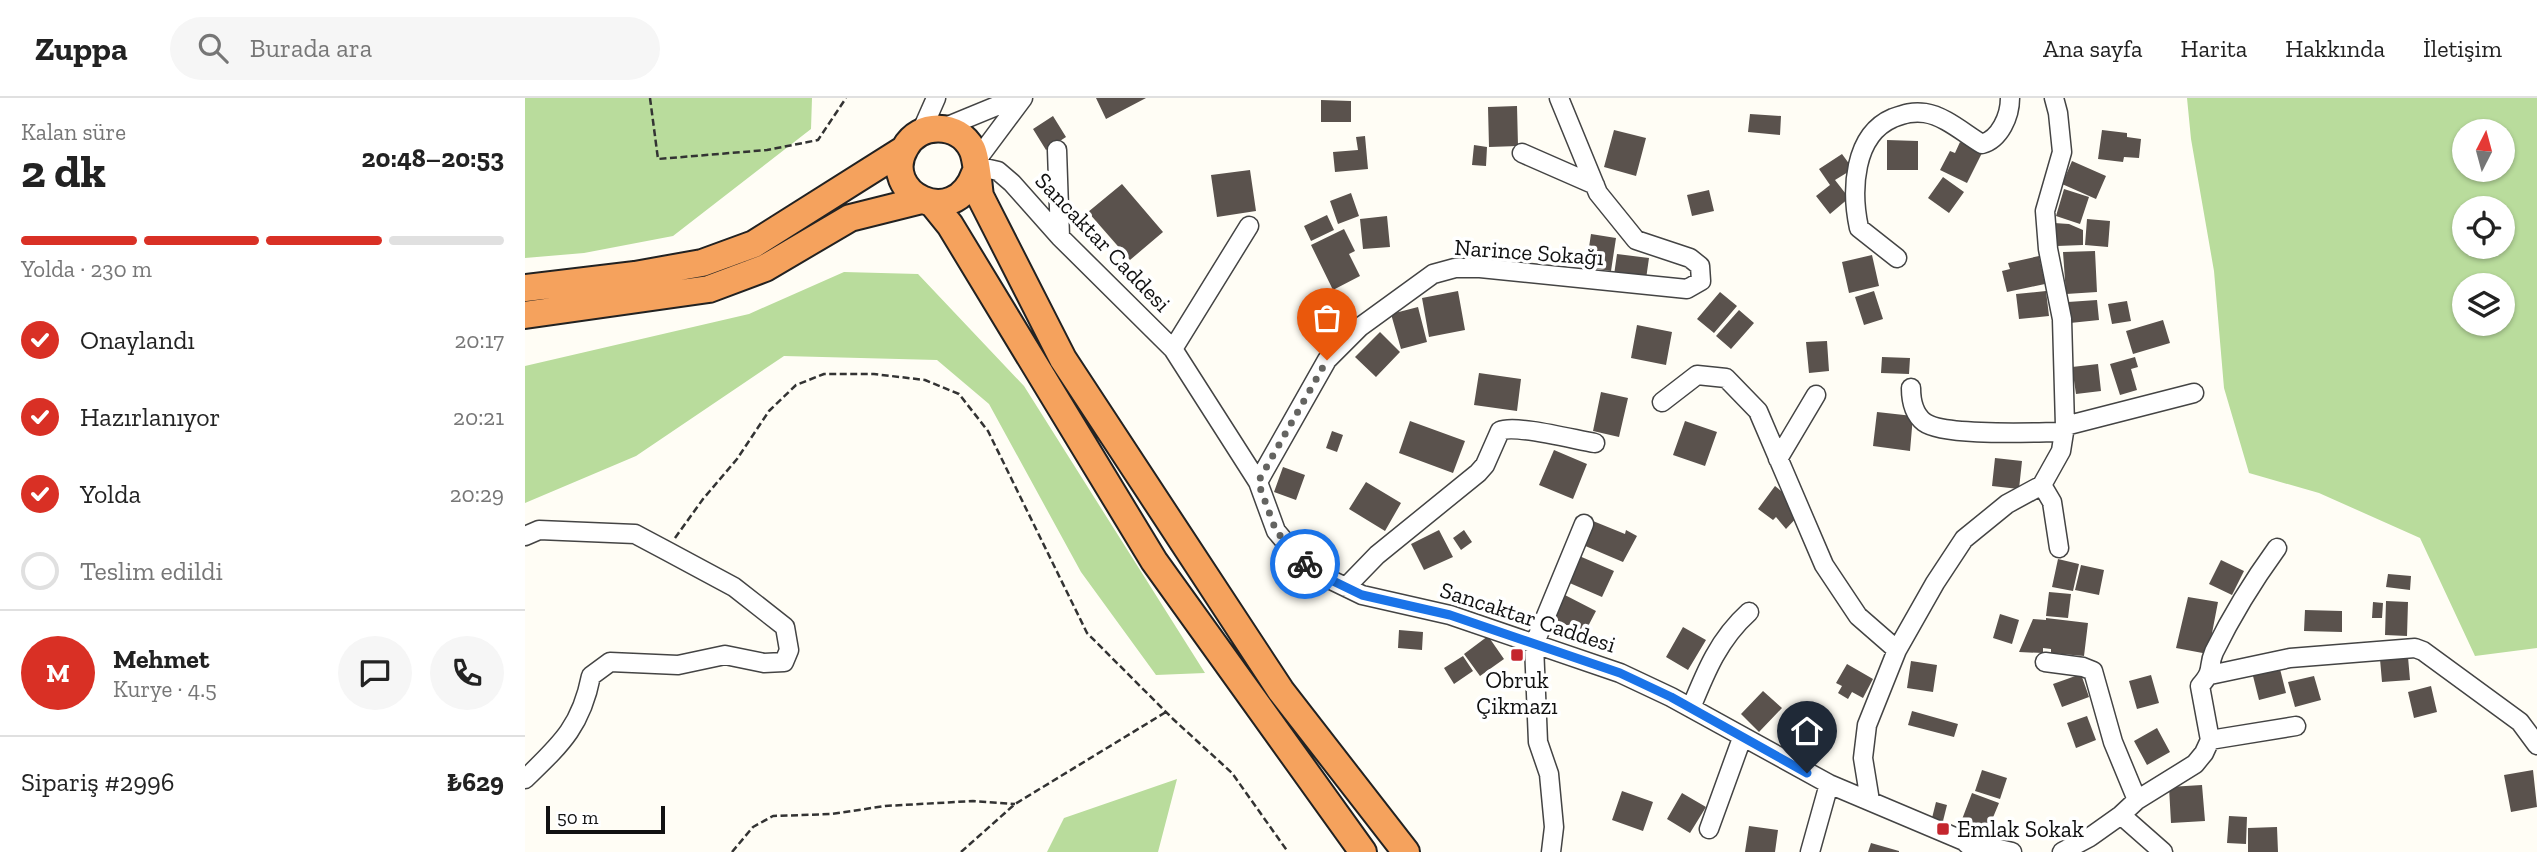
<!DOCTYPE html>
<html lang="tr">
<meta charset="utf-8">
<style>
:root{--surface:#fff;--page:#f6f6f6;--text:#222;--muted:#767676;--line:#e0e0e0;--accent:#d93025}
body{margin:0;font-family:"Zilla Slab",serif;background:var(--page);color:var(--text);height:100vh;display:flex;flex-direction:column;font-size:26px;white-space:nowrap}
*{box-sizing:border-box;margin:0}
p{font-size:23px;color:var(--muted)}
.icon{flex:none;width:38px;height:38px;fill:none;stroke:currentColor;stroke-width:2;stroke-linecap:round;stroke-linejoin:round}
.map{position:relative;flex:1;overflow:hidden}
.panel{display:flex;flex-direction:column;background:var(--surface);width:525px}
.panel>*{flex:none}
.needle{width:46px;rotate:6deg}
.buttons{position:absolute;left:1927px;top:21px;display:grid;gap:14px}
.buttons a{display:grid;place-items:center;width:63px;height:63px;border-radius:50%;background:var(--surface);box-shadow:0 2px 5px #0004;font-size:35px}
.scale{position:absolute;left:21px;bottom:18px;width:119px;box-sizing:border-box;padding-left:7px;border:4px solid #111;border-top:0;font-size:19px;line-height:24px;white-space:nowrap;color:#111;-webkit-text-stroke:5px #fff;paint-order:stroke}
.pin{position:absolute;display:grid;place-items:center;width:60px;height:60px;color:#fff;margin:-72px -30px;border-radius:50% 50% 50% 0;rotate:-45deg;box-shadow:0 0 7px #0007}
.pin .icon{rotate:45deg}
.courier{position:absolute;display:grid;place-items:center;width:70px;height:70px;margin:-35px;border:5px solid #1a73e8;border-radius:50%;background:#fff;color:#222;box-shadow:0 2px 9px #0007}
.summary em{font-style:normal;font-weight:800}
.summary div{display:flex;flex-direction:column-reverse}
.summary{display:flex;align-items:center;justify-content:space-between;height:119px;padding:0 21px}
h1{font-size:46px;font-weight:800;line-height:52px}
.bar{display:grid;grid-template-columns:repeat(4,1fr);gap:10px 7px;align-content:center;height:84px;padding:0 21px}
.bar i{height:9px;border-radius:5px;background:var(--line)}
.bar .selected{background:var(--accent)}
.bar p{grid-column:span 4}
.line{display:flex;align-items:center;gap:18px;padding:0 21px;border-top:2px solid var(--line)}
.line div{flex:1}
.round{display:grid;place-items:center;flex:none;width:74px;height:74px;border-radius:37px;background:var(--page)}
ol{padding:0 21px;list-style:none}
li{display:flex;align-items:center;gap:21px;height:77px}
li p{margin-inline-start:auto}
li .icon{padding:7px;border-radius:50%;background:var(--accent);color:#fff;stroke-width:4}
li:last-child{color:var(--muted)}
li i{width:38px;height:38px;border:4px solid var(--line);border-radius:50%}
header{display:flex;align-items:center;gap:42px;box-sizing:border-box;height:98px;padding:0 35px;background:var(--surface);border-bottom:2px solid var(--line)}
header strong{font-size:33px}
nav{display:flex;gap:38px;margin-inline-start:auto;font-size:24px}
.search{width:490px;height:63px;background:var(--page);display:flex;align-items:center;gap:18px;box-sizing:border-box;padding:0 24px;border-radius:38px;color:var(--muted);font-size:26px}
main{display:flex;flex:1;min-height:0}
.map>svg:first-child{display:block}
.forest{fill:#b9dc9c;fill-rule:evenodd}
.building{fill:#5a524d}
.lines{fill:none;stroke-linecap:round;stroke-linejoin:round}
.minor-casing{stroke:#444;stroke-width:21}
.highway-casing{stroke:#222;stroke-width:30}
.path{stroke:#333;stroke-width:2.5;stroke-dasharray:7 3.5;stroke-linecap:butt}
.minor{stroke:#fff;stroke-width:18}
.highway{stroke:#f5a25d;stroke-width:26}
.done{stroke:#646461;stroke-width:7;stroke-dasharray:0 12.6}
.route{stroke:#1a73e8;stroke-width:9}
.poi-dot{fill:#c4262e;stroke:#fff;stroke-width:2.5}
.labels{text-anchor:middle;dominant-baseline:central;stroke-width:7;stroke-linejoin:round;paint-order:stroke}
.street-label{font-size:23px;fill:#111;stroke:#fff}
.poi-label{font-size:23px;fill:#111;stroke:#fff}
</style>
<header>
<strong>Zuppa</strong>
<div class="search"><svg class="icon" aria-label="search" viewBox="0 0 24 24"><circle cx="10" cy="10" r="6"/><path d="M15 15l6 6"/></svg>Burada ara</div>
<nav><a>Ana sayfa</a><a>Harita</a><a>Hakkında</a><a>İletişim</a></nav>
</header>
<main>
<section class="panel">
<div class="summary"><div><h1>2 dk</h1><p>Kalan süre</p></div><em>20:48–20:53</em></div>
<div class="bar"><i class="selected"></i><i class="selected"></i><i class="selected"></i><i></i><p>Yolda · 230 m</p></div>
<ol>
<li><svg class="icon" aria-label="check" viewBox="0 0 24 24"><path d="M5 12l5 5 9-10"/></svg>Onaylandı<p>20:17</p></li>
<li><svg class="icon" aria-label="check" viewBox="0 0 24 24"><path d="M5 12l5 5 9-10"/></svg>Hazırlanıyor<p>20:21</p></li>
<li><svg class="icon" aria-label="check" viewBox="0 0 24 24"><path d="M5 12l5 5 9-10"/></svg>Yolda<p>20:29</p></li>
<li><i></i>Teslim edildi</li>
</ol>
<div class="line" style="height:126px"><b class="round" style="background:var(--accent);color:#fff">M</b><div><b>Mehmet</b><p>Kurye · 4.5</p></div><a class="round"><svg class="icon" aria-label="chat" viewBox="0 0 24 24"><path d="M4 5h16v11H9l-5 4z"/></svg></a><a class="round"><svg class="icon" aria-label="phone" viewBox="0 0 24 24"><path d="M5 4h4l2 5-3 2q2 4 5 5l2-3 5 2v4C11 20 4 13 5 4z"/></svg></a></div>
<div class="line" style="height:91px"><div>Sipariş #2996</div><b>₺629</b></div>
</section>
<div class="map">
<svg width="2012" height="754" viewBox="0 0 2012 754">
<rect width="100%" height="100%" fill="#fffdf5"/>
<path class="forest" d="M0,0H287L286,31L148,138L59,155L0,160Z
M1662,0H2012V550L1950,558L1895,440L1794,395L1724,375L1699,290L1689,173L1666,41ZM1978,33V72H1939V33ZM1978,110V149H1939V110ZM1978,187V226H1939V187Z
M319,174L393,176L499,288L680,575L631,577L556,474L464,306L412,262L259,258L111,358L0,405V268L224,216Z
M652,681L633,754H522L539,720Z"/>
<path class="building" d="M571,0H621L581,21Z
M796,2L826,3V24H796Z
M992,8L993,48L964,49L963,9Z
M1225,16L1256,18L1255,37L1223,34Z
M528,18L541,39L521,52L508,31Z
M1089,32L1121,40L1111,78L1079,69Z
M1577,32L1602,35V39L1616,41L1614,60L1599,59L1598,64L1573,61Z
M840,38L843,71L810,74L808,54L833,52L831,39Z
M1362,42L1393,43V72H1362Z
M1435,44L1457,55L1442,85L1415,72L1425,53L1430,55Z
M949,47L962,49L961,68L947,67Z
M1317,56L1328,71L1310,82L1324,100L1305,116L1291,98L1305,87L1294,71Z
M1547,63L1581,78L1571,101L1537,86Z
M725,72L731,113L692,119L686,77Z
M1418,79L1439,94L1424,115L1403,100Z
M597,86L638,134L605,162L563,114Z
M1539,91L1564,99L1555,126L1531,118Z
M1184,92L1189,113L1167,118L1162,97Z
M826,95L834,118L813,126L805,103Z
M802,117L809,132L786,143L779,128Z
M862,118L865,149L838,151L835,121Z
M1562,121L1585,123L1583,149L1560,147Z
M1529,125L1544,126L1558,132V147L1532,148Z
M819,131L830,153L824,156L835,178L808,192L786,147Z
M1066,136L1091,140L1086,173L1061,169Z
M1570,153L1572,194L1541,196L1538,154Z
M1092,156L1124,160L1121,181L1089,177Z
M1347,157L1354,188L1324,195L1317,164Z
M1514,158L1520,186L1482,194L1477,173L1485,171L1483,165Z
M933,193L940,232L904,239L897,200Z
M1349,193L1358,221L1339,227L1330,199Z
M1521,193L1524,218L1494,221L1491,196Z
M1195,194L1212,208L1189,235L1172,221Z
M1572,202L1574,222L1545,225L1543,204Z
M1602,203L1606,223L1587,226L1583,206Z
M893,209L902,244L876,251L866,216Z
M1214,212L1229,225L1206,251L1191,238Z
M1638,222L1645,245L1608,256L1601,233Z
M1112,227L1147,234L1141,267L1106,260Z
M855,234L875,254L851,279L830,259Z
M1302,243L1304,273L1284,275L1281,244Z
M1357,259L1385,260L1384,276L1356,275Z
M1610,259L1613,269L1606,271L1612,292L1595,297L1585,266Z
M1573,266L1576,293L1551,296L1547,269Z
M954,275L996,281L992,313L949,307Z
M1076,294L1103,300L1094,339L1068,333Z
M1352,314L1388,318L1385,353L1348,348Z
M885,323L940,343L928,375L874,355Z
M1160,323L1192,334L1180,368L1148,357Z
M807,333L818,337L812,354L801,350Z
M1029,352L1062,366L1048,401L1014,387Z
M1470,360L1497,363L1494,391L1467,388Z
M758,369L780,377L771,402L749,394Z
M841,384L876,405L860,433L824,411Z
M1250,388L1265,400L1274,417L1261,431L1251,419L1248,422L1233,411Z
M1068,423L1100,436L1101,432L1112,438L1098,464L1058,447Z
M914,432L928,459L899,472L886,446Z
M939,432L947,444L936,452L928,440Z
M1052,457L1089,473L1077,499L1040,483Z
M1533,461L1554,466L1548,493L1527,489Z
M1696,462L1719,473L1707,497L1684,486Z
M1556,467L1579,472L1574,497L1550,492Z
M1863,476L1886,478L1885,492L1861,489Z
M1524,494L1546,496L1543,520L1521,518Z
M1036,495L1071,513L1059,536L1024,518Z
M1663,499L1693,504L1683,556L1651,550Z
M1861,503L1883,504L1882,538L1860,537Z
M1848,504L1858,505L1857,520H1847Z
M1780,512L1817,513V534L1779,533Z
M1475,516L1494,522L1487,546L1468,540Z
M1521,520L1563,525L1559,558L1526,555V551L1518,550V555L1494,554L1508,521L1521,522Z
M1158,529L1181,542L1163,572L1141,559Z
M874,532L898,534L897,552L873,550Z
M963,538L979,561L955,578L939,556Z
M938,558L948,573L929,586L919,570Z
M1883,559L1885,582L1857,584L1855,561Z
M1386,563L1412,567L1408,594L1382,590Z
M1322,566L1348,581L1338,600L1327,594L1323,601L1313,595L1317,588L1311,585Z
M1754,567L1761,595L1734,602L1727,574Z
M1556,576L1564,599L1537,609L1528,586Z
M1626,577L1634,605L1612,611L1604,583Z
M1789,578L1796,602L1770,609L1763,584Z
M1906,588L1912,614L1889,620L1883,594Z
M1238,593L1257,610L1234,634L1216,616Z
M1272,613L1299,630L1285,652L1258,635Z
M1387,613L1433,626L1429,639L1383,627Z
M1562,618L1571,642L1551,650L1542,625Z
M1632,630L1645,654L1622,667L1609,643Z
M1457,672L1482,680L1475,701L1450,693Z
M2008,672L2012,709L1986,714L1979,677Z
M1677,687L1680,723L1646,725L1644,689Z
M1097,693L1128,704L1118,733L1087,722Z
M1157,695L1181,709L1165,735L1142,721Z
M1447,695L1474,705L1462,734L1436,724Z
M1411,704L1422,707L1418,723L1407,720Z
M1704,718L1722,719L1721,746L1702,745Z
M1224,728L1253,732L1250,754H1220Z
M1752,729L1753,754H1723V730Z
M1346,745L1374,753V754H1343Z"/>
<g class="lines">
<g class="minor-casing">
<path id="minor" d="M418,30L491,0
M396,34L411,0
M532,52L535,139
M997,55L1070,87
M451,63L498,0
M451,68L473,73L487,85L535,139L648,251L733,384L751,433L779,466L804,481L837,497L925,517L1095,575L1146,599L1304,686L1439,743L1451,754
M1372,160L1334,130C1326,93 1328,37 1368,20C1379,16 1388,13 1400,15C1420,18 1440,36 1457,46C1475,41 1485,18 1485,0
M648,251L724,128
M1386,290C1386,302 1389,316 1399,324C1419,339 1512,334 1539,334
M1137,304L1172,277L1201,280L1233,313L1299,467L1333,518L1372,552
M1540,328L1669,295
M1253,361L1291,297
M733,384L802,262L835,229L908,176L930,170H955L1162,191L1176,183L1175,168L1165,160L1111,142L1073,95L1034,0
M1517,387L1527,404L1534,450
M0,438L14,432L110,436L142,453L209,489L260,529L264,552L259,564L239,565L200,557L153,567L85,564L66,578C56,629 35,647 0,681
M821,489L852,457L953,375L960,367L975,333C990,326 1051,342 1070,345
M1520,564L1558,569L1568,573L1588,644L1612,702
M1685,577L1765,560L1890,550L1898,553L1995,624L2012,647
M1166,610C1181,573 1194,541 1224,514
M1685,642L1771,628
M1345,703L1338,660L1342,627L1372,552L1410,485L1439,441L1482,406L1517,387L1536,353L1540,328L1537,221L1523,151L1520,113L1537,54L1533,15L1529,0
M1596,717L1638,754
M1184,731L1217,640
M1440,743L1487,754
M1026,754L1029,729L1024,676L1013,644L1009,547L1059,426
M1285,754L1304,686
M1537,754L1565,739L1596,717L1612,702L1670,666L1679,655L1685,642L1675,588C1690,571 1682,570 1689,554C1707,517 1728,483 1752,450"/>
</g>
<g class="highway-casing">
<path id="highway" d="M450,75C429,134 354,95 380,50C394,24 433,24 447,51C452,61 453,85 455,98L538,261L756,593L881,754
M408,106L425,127L629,463L838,754
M0,190L110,177L177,165L229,146L378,52
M0,217L184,191L240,170L325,120L397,102"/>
</g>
<path class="path" d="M125,0L133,61L242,52L293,42L321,0
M150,440L178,401L212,361L244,313L271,287L299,276H349L400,282L434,296L463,333L562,535L648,621L707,675L763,754
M207,754L228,729L248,718L307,716L360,708L448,703L490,706
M436,754L490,706L641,614"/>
<use href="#minor" class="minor"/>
<use href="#highway" class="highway"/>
</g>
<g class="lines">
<path class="done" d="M780,466L751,433L733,384L802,262"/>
<path class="route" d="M780,466L804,481L837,497L925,517L1095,575L1146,599L1282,675"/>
</g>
<g class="poi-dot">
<rect x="985" y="550" width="14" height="14" rx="3.5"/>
<rect x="1411" y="724" width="14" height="14" rx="3.5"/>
</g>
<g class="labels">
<g class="street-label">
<text transform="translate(578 144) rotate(46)">Sancaktar Caddesi</text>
<text transform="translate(1004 154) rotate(4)">Narince Sokağı</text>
<text transform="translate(1003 519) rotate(18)">Sancaktar Caddesi</text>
</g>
<g class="poi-label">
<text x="992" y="582">Obruk<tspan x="992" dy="26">Çikmazı</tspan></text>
<text x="1432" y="731" text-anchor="start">Emlak Sokak</text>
</g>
</g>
</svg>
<div class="buttons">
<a><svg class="needle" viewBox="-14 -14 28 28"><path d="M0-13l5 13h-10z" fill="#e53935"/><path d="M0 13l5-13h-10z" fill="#767676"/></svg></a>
<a><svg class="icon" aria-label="locate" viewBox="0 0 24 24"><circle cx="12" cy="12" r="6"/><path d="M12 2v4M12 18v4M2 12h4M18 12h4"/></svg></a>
<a><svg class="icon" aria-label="layers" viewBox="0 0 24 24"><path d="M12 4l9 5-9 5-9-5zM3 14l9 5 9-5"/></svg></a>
</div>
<div class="scale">50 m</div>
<div class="pin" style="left:802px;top:262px;background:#ea580c"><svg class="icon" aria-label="bag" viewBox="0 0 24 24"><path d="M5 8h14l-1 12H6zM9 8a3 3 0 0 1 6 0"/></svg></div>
<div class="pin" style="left:1282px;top:675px;background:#1f2937"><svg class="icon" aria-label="home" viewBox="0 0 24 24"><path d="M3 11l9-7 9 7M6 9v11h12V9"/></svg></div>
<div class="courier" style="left:780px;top:466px"><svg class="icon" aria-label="bike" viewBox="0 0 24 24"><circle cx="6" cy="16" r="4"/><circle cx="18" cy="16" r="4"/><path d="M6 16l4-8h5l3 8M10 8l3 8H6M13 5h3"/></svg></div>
</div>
</main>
